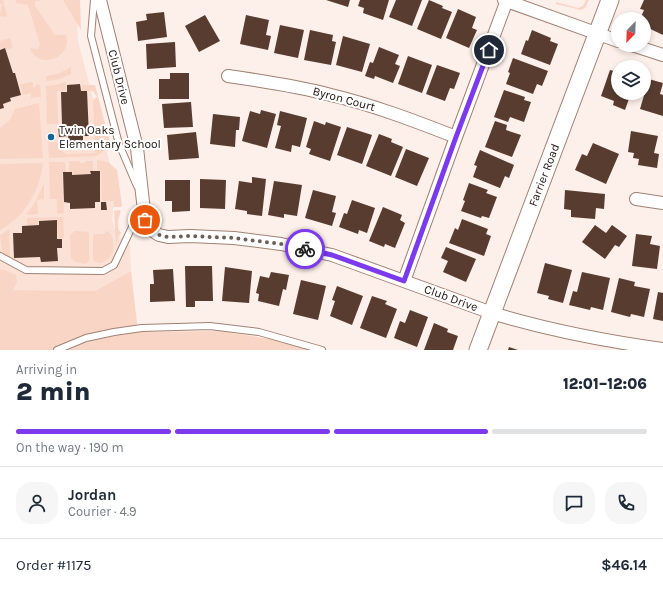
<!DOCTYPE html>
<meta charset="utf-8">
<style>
:root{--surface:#fff;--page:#f6f6f7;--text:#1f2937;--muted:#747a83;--line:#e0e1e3;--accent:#7c3aed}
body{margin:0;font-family:Karla,sans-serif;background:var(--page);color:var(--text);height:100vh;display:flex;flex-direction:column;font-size:15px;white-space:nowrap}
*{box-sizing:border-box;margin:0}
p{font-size:13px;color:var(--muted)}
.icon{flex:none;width:22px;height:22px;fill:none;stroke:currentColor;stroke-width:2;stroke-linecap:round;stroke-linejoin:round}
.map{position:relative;height:350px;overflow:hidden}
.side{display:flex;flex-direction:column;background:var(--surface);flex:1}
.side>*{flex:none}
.needle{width:26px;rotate:203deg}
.buttons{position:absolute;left:611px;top:12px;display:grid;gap:8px}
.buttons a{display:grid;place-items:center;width:40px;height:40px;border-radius:50%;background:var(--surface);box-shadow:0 2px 6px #0003;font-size:20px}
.pin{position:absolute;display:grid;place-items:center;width:34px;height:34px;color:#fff;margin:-17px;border:2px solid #fff;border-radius:50%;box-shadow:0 1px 4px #0007}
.courier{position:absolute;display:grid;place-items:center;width:40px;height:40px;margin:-20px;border:3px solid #7c3aed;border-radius:50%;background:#fff;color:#222;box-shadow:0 1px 5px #0007}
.summary em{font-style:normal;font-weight:800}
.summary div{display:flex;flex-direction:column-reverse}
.summary{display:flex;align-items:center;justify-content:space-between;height:68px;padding:0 16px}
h1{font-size:26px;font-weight:800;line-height:30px}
.bar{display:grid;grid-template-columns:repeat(4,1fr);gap:6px 4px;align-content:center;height:48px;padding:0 16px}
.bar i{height:5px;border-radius:3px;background:var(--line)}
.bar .current{background:var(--accent)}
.bar p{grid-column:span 4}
.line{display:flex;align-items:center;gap:10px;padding:0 16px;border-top:1px solid var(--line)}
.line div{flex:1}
.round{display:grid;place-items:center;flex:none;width:42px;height:42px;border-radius:16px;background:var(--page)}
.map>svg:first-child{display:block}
.built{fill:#fbe1d6}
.green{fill:#f9d5c6}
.building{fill:#583c30}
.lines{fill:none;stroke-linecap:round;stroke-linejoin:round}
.lane-casing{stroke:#a18173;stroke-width:8}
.street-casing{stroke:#a18173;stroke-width:14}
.secondary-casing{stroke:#a18173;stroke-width:19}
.lane{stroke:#fff;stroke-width:6}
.street{stroke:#fff;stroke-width:12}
.secondary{stroke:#fff;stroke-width:17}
.done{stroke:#6c5f5a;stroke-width:4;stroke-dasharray:0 7.2}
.route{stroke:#7c3aed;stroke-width:5}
.poi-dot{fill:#136698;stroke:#fff;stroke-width:1.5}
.labels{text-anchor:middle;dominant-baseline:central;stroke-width:4;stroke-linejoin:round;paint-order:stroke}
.street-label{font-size:12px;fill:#1e120d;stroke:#fff}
.poi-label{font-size:12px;fill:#1e120d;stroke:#fff;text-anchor:start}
</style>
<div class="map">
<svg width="663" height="350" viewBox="0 0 663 350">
<rect width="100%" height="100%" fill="#fdefe9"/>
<path class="built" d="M0,0H76L78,41L116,188L112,220L116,233L130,245L131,271L95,291L11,290L0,294Z"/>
<path class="green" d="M0,0H3L7,17L0,16L2,4L0,3Z
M16,0H43L35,1V6L55,35H66C73,59 37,70 30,48L38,49L40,44L28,5L16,3Z
M63,0H80L81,30Z
M586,0H589L585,8L581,10L556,4V2L578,8C583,7 584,5 586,0Z
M10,38L13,47L6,50L5,48L0,49V41Z
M71,67V74C63,78 55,81 46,81V76L58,74Z
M31,82L33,83V87L34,88L37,84L40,85L41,97L31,98V93L23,95L20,85Z
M66,82V91H57L58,124H47L46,86L55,85Z
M82,85H95L109,139C108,148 104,152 96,156L49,158L48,142H62V151L66,154L95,153L93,100L97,97L93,91H82Z
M39,103L43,158L0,159V128L10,120L15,109Z
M97,160L108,162L117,170L122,205L121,207H114V201H102L101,171H97Z
M69,161H80V163H85V161H93V171H90V174L72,175L73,171L69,172Z
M49,162H65L66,172H62L64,213L57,214V199H50Z
M43,163C40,190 25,217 0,230V164Z
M44,183V199L37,200L38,214L26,215L36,201Z
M119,210L121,211C118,218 116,227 121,233L118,237L116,245L114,211Z
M63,217L64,238H58L57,219L38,220V225H27V218Z
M9,229L10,258H3L0,235Z
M75,231L89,232V261L85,264L76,262L71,258L70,235Z
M105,231L108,232L111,234C113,239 114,246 113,251C111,259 100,267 93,260V235L95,234H105Z
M0,269L10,272L16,275L17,282L13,290L95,291L131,271L138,332L220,331L282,341L309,350H0Z"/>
<path class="building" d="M326,0H350L348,7Z
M360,0H389L383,20L363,13L364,8L358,6Z
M396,0H422L412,26L389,17Z
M429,0L443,6L442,8L452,12L441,39L417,29Z
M644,0H663V35L644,26V19H640L644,10L640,9Z
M458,9L476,17L472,28L477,30L469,48L446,38Z
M164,12L167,37L138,41L136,22L147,20L146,14Z
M205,15L220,41L199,52L185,26Z
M246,15L269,20L266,35L271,36L268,50L240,44Z
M280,25L304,30L298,58L274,53Z
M310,30L333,35L332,41L336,42L331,65L304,60Z
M532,30L551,38L550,41L558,44L550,65L521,54L526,40L528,41Z
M343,36L370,44L362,72L336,65Z
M175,42L176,67L147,69L146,44Z
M379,47L399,55L395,64L400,66L393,83L375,76L374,79L365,76L370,62L373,63Z
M5,48L13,73H15L21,95L10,98L11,101L3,104L4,108L0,109V50Z
M408,56L432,65L422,93L398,84Z
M513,58L548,71L542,86L537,84L533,94L506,84L510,73L508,72Z
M437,65L460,73L454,89L450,88L445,101L426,94Z
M610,70L618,72V93H631L625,110L613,105L614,101L601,96Z
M170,73H189V99H159V79H170Z
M645,78L663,83L660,94L663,95V116L640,109L645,92H644V82Z
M80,84L81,91H87L89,136H83V143L69,144L68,136L59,137L58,124H62L61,92H67V85Z
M504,90L525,97L524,100L531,102L524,122L510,117L508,122L494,117Z
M191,102L193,127L164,128L162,104Z
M261,110L276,114L267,148L242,141L250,111L260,114Z
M280,111L307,118L300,147L292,145L291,152L275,148L281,126L277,125Z
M213,114L240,117L239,130H236L235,147L210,144Z
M314,121L325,125L326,122L341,127L330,161L309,154L311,149L306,147Z
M495,121L507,125L506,130L521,135L512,157L485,147Z
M347,127L372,135L362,164L337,155Z
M631,131L658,136L654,153L659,154L657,168L638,165L639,159L633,158L634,153L628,152Z
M196,132L199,158L169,160L167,135Z
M379,134L392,139L391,142L403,147L391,176L366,166Z
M593,143L619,154L606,184L575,170L582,154L587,156Z
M406,149L429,158L417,186L395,177Z
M480,150L514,165L509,178L505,176L500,188L473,177L477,166L474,165Z
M90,171H100V202H95V208L70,209V203L64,202L63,172H72V175L91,174Z
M252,177L266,179L262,216L247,214V211L235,209L239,181L252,183Z
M200,179L226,180L225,209L200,208Z
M165,180H190V211L172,212V201H165Z
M274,181L302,185L297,216L284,214V218L268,215Z
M469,183L488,190L486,193L497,197L489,218L482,216L481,218L461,211L465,201L463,200Z
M313,190L336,196L332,212L336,213L332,226L305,218Z
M565,190L605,194L604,209L596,208L595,219L571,217V210L564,209Z
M352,200L375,208L367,233L359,230L358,234L339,227L344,213L347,214Z
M101,202H106L107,210H101Z
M383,207L402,215L400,220L405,223L395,248L385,244L384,247L369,241Z
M462,219L488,229L486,234L491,236L484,256L449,243L455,228L458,230Z
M57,220V239H62V248H57L58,261L41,262L40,257L14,258L13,233H22V226L39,225V221Z
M595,225L606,233L612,225L627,236L619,247L615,245L605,259L582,242Z
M636,234L652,236L650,244L660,246L657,269L632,266Z
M446,247L476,259L466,282L443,272L448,261L441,258Z
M545,263L572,270L563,303L548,299L549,296L537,293Z
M185,266H212L213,301H195V307H186Z
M225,267L252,271L249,303L222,301Z
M173,269L175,301L150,302V284H154L153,270Z
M271,272L289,275L286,290L283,289L279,306L258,301L259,294L256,293L260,276L269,278Z
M582,272L610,278L603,310L591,307L590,310L569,305L573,291L577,292Z
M619,278L635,282L634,286L650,289L644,317L631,314L630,317L611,312Z
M301,280L326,286L318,320L293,314Z
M337,286L363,296L352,325L330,316L335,301L332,300Z
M658,292L663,293V321L653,319Z
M372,296L387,301L385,304L397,309L386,338L360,328Z
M410,310L428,317L417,347L394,338L400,321L405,323Z
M434,323L448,329L447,332L458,336L453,350H424Z
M509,347L518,350H508Z"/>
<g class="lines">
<g class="lane-casing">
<path id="lane" d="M94,0L91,36L119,144L137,186
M0,256L26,270L103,271L114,265L141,208
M57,350L86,338L114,332L142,328L210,326L259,332L322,350"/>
</g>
<g class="street-casing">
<path id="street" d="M100,0L137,148L145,220L150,229L159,235L168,237L190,236L234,238L281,244L332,255L492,313C548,330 605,341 663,349
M504,0L618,41
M632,45L663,55
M228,76C263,81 297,86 331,95C373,105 415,121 456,137
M636,199L663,203
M404,281L456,137L507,0"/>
</g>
<g class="secondary-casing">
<path id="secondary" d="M478,350L610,0"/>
</g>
<use href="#lane" class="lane"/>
<use href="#street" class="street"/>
<use href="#secondary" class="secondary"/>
</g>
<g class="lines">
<path class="done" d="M145,220L150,229L159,235L168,237L190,236L234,238L281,244L305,249"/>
<path class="route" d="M305,249L332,255L404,281L456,137L489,50"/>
</g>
<circle class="poi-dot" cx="51" cy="137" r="4"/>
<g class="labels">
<g class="street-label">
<text transform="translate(119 77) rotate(76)">Club Drive</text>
<text transform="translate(344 99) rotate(15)">Byron Court</text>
<text transform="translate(544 175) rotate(-69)">Farrier Road</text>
<text transform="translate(451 298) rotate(20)">Club Drive</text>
</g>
<g class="poi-label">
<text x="59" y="130">Twin Oaks<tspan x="59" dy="14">Elementary School</tspan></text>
</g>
</g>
</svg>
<div class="buttons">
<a><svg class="needle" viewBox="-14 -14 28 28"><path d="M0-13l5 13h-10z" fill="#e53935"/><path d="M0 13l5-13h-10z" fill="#747a83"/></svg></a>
<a><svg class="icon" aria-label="layers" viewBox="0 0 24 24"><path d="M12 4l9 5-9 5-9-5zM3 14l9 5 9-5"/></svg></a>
</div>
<div class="pin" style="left:145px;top:220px;background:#ea580c"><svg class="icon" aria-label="bag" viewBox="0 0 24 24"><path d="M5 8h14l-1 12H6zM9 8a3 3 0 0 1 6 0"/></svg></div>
<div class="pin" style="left:489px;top:50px;background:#1f2937"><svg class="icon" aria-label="home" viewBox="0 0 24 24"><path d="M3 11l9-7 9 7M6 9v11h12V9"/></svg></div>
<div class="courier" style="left:305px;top:249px"><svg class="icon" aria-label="bike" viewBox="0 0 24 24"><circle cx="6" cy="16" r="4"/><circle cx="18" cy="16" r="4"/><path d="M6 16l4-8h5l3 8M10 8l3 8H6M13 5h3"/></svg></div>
</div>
<section class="side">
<div class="summary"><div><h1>2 min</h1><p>Arriving in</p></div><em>12:01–12:06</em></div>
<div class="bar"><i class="current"></i><i class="current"></i><i class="current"></i><i></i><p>On the way · 190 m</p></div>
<div class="line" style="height:72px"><a class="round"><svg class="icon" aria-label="person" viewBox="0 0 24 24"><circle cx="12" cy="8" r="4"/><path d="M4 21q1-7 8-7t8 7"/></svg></a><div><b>Jordan</b><p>Courier · 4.9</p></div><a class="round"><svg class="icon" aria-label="chat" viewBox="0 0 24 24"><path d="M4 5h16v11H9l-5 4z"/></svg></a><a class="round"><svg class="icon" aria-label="phone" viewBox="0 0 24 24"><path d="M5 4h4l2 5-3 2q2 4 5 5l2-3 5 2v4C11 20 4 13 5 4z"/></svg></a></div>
<div class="line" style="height:52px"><div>Order #1175</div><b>$46.14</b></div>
</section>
